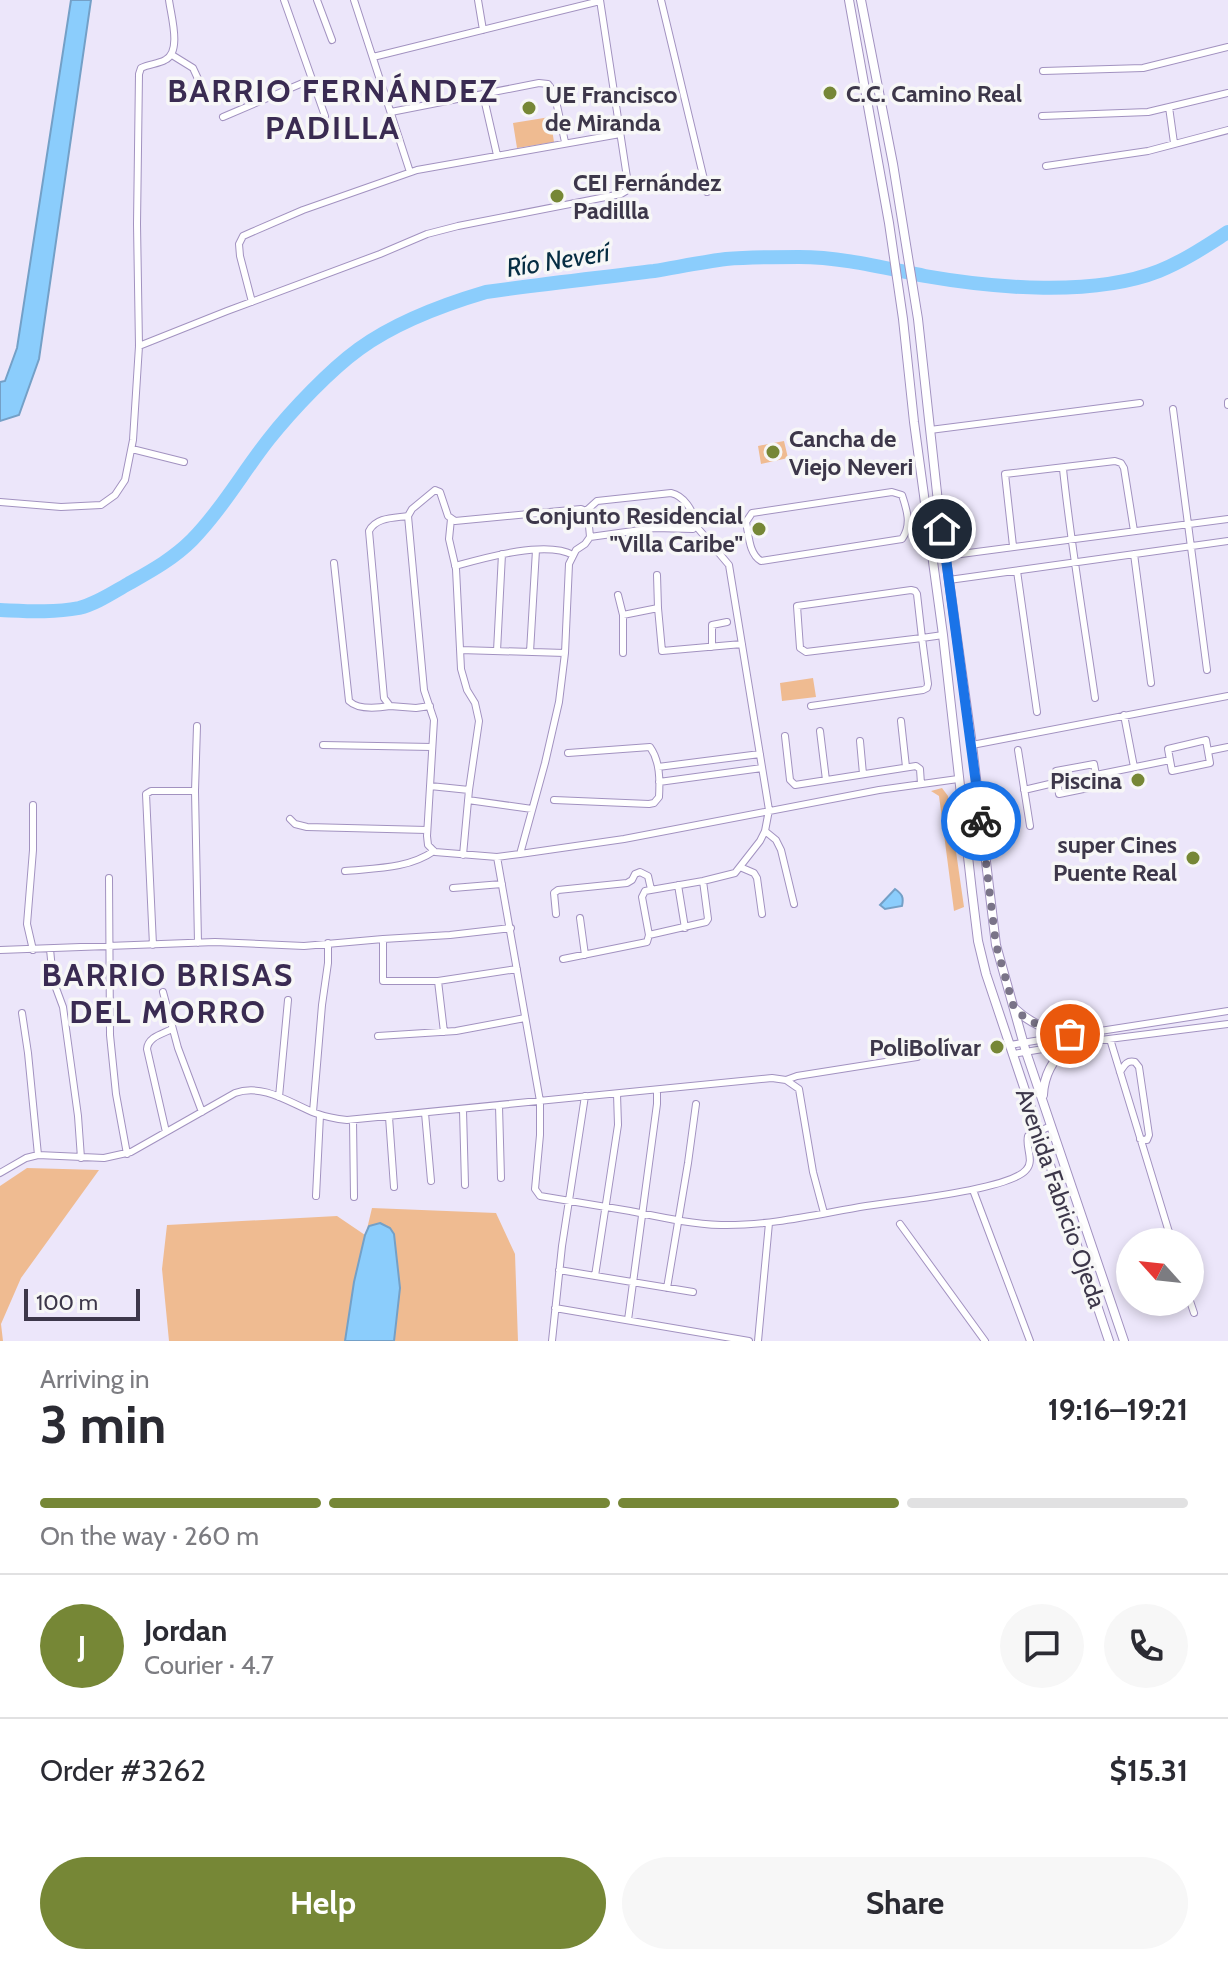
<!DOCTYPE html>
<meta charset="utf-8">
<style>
:root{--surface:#fff;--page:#f7f7f7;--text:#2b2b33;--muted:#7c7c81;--line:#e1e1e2;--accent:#768736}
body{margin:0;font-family:Cabin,sans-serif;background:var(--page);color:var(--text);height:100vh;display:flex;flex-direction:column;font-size:30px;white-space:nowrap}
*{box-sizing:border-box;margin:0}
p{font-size:26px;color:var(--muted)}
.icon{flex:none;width:44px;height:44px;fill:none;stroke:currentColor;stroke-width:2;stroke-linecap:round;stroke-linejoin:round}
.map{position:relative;height:1341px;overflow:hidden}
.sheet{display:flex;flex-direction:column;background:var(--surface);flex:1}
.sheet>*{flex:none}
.needle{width:52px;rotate:297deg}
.tools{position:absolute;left:1116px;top:1228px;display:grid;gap:16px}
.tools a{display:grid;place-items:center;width:88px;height:88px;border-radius:50%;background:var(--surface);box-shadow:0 4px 12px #0003;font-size:40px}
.scale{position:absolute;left:24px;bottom:20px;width:116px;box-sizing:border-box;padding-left:8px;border:4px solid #3d374a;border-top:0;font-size:22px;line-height:28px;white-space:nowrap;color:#3d374a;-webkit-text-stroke:6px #f7f7f7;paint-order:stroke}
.pin{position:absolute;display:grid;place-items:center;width:68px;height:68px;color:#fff;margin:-34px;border:4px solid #fff;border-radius:50%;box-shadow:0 2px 8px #0007}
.courier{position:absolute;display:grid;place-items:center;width:80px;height:80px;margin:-40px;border:6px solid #1a73e8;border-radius:50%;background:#fff;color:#222;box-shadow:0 2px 10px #0007}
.overview em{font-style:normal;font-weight:800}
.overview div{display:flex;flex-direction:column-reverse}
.overview{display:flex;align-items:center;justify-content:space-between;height:136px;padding:0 40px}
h1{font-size:52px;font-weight:800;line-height:60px}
.bar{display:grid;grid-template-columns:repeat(4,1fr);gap:12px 8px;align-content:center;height:96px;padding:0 40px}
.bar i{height:10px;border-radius:6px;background:var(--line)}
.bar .selected{background:var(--accent)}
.bar p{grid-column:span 4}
.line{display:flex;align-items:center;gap:20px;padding:0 40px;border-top:2px solid var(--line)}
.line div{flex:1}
.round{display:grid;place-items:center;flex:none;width:84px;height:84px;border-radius:42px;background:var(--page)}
.primary-button{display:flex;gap:16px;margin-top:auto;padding:16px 40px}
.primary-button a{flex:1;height:92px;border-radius:48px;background:var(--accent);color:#fff;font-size:32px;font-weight:800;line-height:92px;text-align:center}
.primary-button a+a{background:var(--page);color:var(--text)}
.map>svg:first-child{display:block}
.green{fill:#efbb91}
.water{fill:#8bcdfc;stroke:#74a0c7;stroke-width:2}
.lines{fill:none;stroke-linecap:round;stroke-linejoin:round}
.river{stroke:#8bcdfc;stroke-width:14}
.street-casing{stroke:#a292c0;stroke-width:8}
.secondary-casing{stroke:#a292c0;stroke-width:10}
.street{stroke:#fff;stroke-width:6}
.secondary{stroke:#fff;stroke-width:8}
.done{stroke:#7a7488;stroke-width:8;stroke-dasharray:0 14.4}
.route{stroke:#1a73e8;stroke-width:10}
.poi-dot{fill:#768736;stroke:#f7f7f7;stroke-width:3}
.labels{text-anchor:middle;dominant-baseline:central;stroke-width:7;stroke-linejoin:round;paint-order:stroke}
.poi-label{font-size:24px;font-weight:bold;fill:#3d374a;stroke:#f7f7f7;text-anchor:start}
.street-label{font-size:24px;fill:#3d374a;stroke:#f7f7f7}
.water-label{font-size:26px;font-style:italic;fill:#062d43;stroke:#f7f7f7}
.district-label{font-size:32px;font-weight:bold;letter-spacing:2px;fill:#3a2b52;stroke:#f7f7f7}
</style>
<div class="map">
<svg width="1228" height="1341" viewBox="0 0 1228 1341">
<rect width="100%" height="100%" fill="#ece6fa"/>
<path class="green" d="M550,117L554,142L517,148L513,123Z
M784,441L788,458L761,464L758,446Z
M813,678L816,697L782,701L780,683Z
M942,788L948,796L964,907L954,911L939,796L931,791Z
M27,1168L99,1170L21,1278L1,1324L3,1341H0V1186Z
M372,1208L496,1213L515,1254L518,1341H394L400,1288L394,1234L367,1229Z
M337,1216L365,1235L354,1282L345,1341H169L162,1269L167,1225Z"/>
<path class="water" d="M71,0H91L39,359L19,415L0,421V382L5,381L17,348Z
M895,889C902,894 904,897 902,906L885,909L880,905Z
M380,1223L390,1228L394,1234L400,1288L394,1341H345L354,1282L365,1235L369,1226Z"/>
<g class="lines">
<path class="river" d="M0,610C26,611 53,613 79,608C96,604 112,593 128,584C151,571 173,559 192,540C222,509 243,472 269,439C292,410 330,370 359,349C396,322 442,305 486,292C542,284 598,278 654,271C678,267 702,262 726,259C750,257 775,257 799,257C842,257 884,268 925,276C994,288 1093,297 1159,271C1184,261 1206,246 1228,232"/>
<g class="street-casing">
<path id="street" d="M284,0L325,116
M317,0L332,40
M354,0L410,172
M478,0L483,30
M661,0L707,192
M172,55L193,68L205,94
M373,57L600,1
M1043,71L1143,68L1228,47
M483,94L497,155
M1169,107L1174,143
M391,112L539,83L548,84L554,92L565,142
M1042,116L1148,112L1228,93
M223,117L312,79
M1046,166L1148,151L1228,130
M252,302L240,256L239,244L243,236L252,232L303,210L417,170L620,134
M139,346L227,311L380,254L427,234L458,226L621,194L626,191L628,184L600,0
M1228,402V405
M1173,409L1207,670
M930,430L1140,403
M132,449L184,462
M1063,469C1071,545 1084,622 1095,698
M892,492L902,495C907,510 912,525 902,539L761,561C749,554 749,536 746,522L752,513Z
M0,502L61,507L101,505L115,495L125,480L133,440L139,346L137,224L139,74L141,68C149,64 158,64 165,60C182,52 171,16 169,0
M586,511L597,501L671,493C685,496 692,511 697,523L693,529L655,528L590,537
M408,516C394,518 376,517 369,531L384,698L390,706L416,708L430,706
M451,519L449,539L456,569L461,669L467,690L475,703L479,721L469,790L463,855
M1013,546L1005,474L1115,461L1121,463L1124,468L1134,531
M1134,554L1151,683
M946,556L1228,519
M334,563L349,701C358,710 378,708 390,706
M455,566C484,558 546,540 573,555
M1017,571L1037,712
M657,575L658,608
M949,580L1228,541
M911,590L915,591L917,594L922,638L806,652L800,648L797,606Z
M618,595L623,615V653
M623,615L658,608L662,651L742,644
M712,647V625L727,622
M460,650L565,653
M497,651L502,554
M530,652L536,550
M811,706L923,690L927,688L928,684L922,638L943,635
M1124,715L1134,767
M901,721L906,767
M197,726L195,791L198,943
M820,731L826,780
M785,736L790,780L795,785L916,766L920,769L921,784
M1206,740L1210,763L1172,771L1168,749Z
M860,741L863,774
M323,745L432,747
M972,745L1228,696
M1018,750L1030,826
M1208,751L1228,747
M1094,764L1098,786L1059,794L1056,771Z
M658,767L760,754
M1096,775L1170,760
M659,782L762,768
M430,786L469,790
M1024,790L1058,782
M468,800L532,809
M554,800L649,804L654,803L659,797C660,780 660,761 650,747L568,753
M33,805V850L27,924L33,950
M290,819L295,824L307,827L427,830
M765,831L776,840L781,850L794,904
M520,854L545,763L559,702L565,653L569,564L576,550L585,544L590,537L588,515L586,511L581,509L455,521L448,516L440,492L435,490L412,509L408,516L424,690L434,720L427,836L428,845L435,852L497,857L520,854L624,839L879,790L958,779
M497,857L540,1101V1135L535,1189L540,1196C570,1201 600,1206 630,1211C660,1217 690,1224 721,1225C770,1226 818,1214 866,1206C896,1201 1009,1190 1026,1170C1035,1161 1025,1147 1028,1136L1051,1126
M740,867L754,873L757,878L762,914
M345,871C375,868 408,869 434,851
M109,878L110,1035L116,1094L127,1154
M678,885L685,928
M453,888L502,884
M556,914L554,893L558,890L627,883L632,880L635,874L640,872L648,876L651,889
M580,918L585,955
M649,935L706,922L708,919L703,881
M383,939V981H438L517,969
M153,945L146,794L151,791H195
M50,949L53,980L63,1007L78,1116L81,1158
M0,950L215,942L304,946L383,939L450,935L511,928
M563,959L647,942L649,935L642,897L645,891L703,881L735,873L760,841L765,831L769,810L729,565L696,526
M438,981L444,1032
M163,992L178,1048L202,1112
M22,1013L28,1053L38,1155
M1081,1034L1228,1011
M378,1036L456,1031L525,1018
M1110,1039L1172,1242
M1010,1045L1070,1035
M1013,1054L1085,1042L1228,1024
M1120,1072C1124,1066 1126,1060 1135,1062L1139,1067L1149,1135L1147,1140L1140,1139
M786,1080L797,1076L917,1057
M279,1097L288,1000
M499,1106L501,1178
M463,1110L465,1185
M313,1112L322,1005L328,963V943
M425,1113L431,1181
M389,1117L394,1187
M353,1120L354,1197
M166,1132L147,1049C148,1037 162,1034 172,1029
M0,1173L26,1158L38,1155L104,1158L131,1152L235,1093C263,1083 290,1103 315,1113C326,1117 336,1119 347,1120L772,1078L786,1080L799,1089L813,1172L824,1213
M973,1190L1030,1341
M316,1196L320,1115
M900,1224L985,1341
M559,1270L693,1292
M595,1276L618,1125L617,1094
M667,1288L688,1163L696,1104
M1190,1301L1194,1313
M555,1308L749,1341
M628,1320L657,1104V1090
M552,1341L562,1246L585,1096
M758,1341L769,1223"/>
</g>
<g class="secondary-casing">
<path id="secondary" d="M849,0L889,223L903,319L914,422L943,635L972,892L978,941L986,974L1109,1341
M861,0L893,164L918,319L938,502L972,745L996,945L1026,1052L1124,1341
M1014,1008C1034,1027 1056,1034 1083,1034
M1043,1095C1044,1074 1053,1059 1068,1046"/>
</g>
<use href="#street" class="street"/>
<use href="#secondary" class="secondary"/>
</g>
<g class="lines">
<path class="done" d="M981,821L996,945L1014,1008L1023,1016L1045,1029L1070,1034"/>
<path class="route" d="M942,529L981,821"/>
</g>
<g class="poi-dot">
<circle cx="830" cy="93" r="8"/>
<circle cx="529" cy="108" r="8"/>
<circle cx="557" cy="196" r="8"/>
<circle cx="773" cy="452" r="8"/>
<circle cx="759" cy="529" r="8"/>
<circle cx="1138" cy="780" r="8"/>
<circle cx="1193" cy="858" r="8"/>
<circle cx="997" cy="1047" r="8"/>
</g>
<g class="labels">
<g class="poi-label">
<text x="846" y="93">C.C. Camino Real</text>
<text x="545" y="94">UE Francisco<tspan x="545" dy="28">de Miranda</tspan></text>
<text x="573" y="182">CEI Fernández<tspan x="573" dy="28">Padillla</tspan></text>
<text x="789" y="438">Cancha de<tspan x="789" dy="28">Viejo Neveri</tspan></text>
<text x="743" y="515" text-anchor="end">Conjunto Residencial<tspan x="743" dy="28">"Villa Caribe"</tspan></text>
<text x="1122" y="780" text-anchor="end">Piscina</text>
<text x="1177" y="844" text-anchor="end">super Cines<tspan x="1177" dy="28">Puente Real</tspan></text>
<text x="981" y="1047" text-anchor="end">PoliBolívar</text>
</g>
<g class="street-label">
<text transform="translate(1061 1198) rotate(71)">Avenida Fabricio Ojeda</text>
</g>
<g class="water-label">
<text transform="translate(558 260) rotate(-9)">Río Neverí</text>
</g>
<g class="district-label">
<text x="333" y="90">BARRIO FERNÁNDEZ<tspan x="333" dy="37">PADILLA</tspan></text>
<text x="168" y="974">BARRIO BRISAS<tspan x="168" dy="37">DEL MORRO</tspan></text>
</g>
</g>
</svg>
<div class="tools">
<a><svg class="needle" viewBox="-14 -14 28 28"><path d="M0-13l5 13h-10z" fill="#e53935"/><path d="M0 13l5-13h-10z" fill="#7c7c81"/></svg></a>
</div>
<div class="scale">100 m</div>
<div class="pin" style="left:1070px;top:1034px;background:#ea580c"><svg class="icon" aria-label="bag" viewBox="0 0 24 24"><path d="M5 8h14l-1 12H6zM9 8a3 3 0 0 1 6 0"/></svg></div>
<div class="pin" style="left:942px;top:529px;background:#1f2937"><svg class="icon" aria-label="home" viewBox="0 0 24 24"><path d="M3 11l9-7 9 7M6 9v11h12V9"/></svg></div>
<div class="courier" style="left:981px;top:821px"><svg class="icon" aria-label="bike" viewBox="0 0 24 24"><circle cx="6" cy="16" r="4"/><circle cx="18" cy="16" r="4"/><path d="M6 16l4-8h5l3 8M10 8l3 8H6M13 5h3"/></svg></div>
</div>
<section class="sheet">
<div class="overview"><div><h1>3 min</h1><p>Arriving in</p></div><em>19:16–19:21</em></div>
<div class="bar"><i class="selected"></i><i class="selected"></i><i class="selected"></i><i></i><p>On the way · 260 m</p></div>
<div class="line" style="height:144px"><b class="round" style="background:var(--accent);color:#fff">J</b><div><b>Jordan</b><p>Courier · 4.7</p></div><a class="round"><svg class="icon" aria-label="chat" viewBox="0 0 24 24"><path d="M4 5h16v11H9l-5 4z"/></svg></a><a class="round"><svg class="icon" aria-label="phone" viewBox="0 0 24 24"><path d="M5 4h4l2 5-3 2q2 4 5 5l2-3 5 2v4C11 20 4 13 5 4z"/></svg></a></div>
<div class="line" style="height:104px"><div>Order #3262</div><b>$15.31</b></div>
<div class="primary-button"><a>Help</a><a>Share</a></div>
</section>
